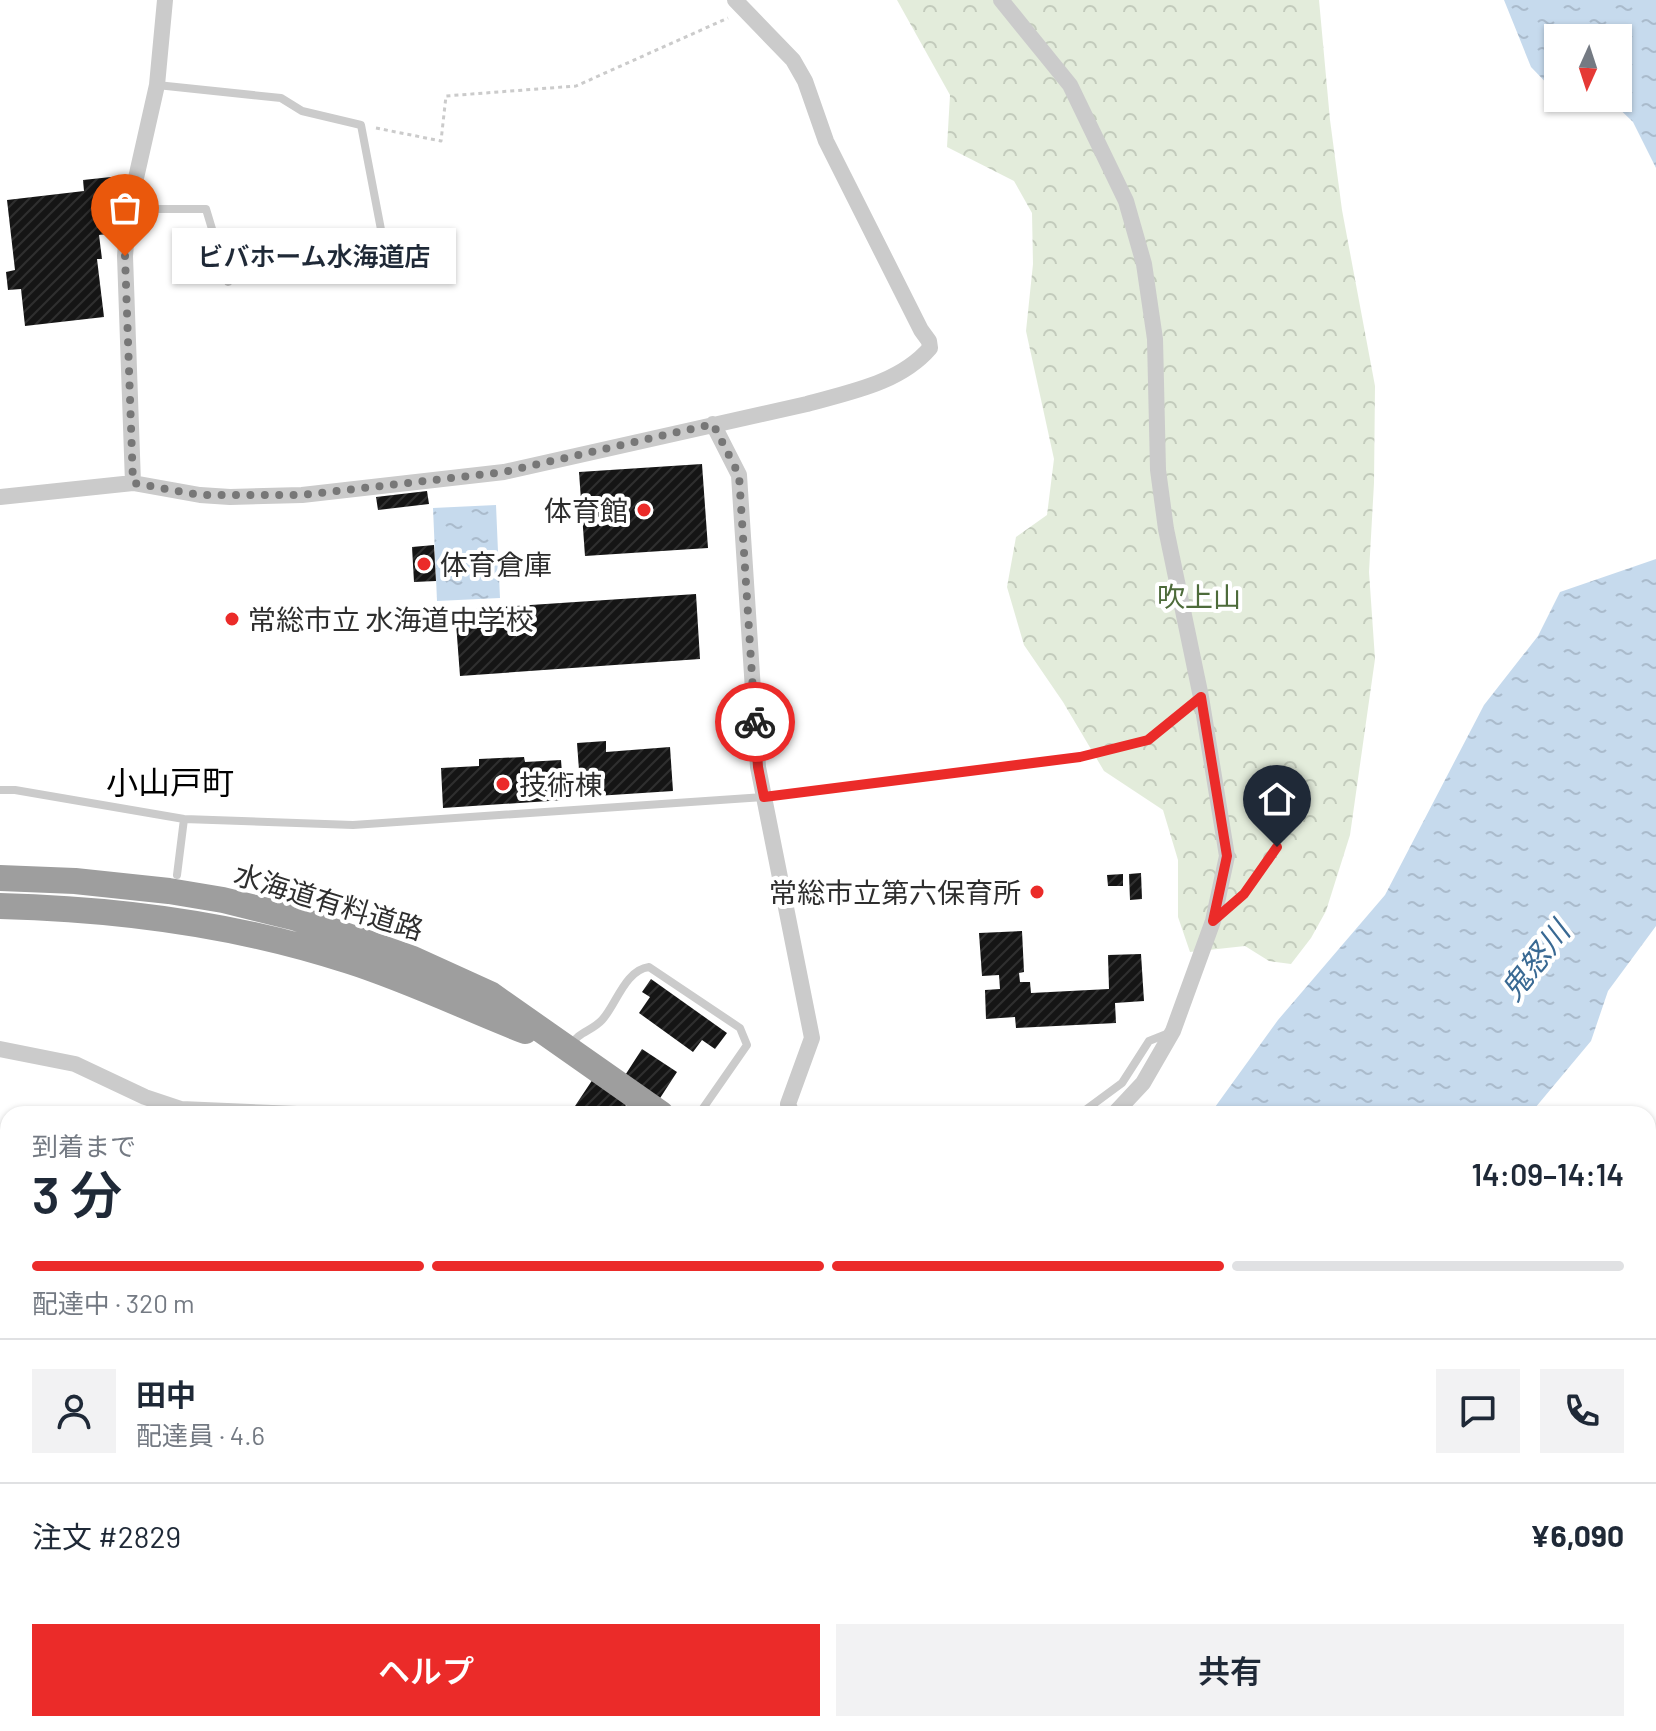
<!DOCTYPE html>
<html lang="ja">
<meta charset="utf-8">
<style>
:root{--surface:#fff;--page:#f2f2f3;--text:#1f2937;--muted:#747a83;--line:#e0e1e3;--accent:#eb2b29}
body{margin:0;font-family:Barlow,"Noto Sans JP",sans-serif;background:var(--page);color:var(--text);height:100vh;display:flex;flex-direction:column;font-size:30px;white-space:nowrap}
*{box-sizing:border-box;margin:0}
p{font-size:26px;color:var(--muted)}
.icon{flex:none;width:44px;height:44px;fill:none;stroke:currentColor;stroke-width:2;stroke-linecap:round;stroke-linejoin:round}
.map{position:relative;flex:1;overflow:hidden}
.panel{position:absolute;left:0px;top:1106px;width:1656px;height:626px;display:flex;flex-direction:column;background:var(--surface);border-radius:24px 24px 0 0;box-shadow:0 2px 6px #0004}
.panel>*{flex:none}
.needle{width:52px;rotate:183deg}
.controls{position:absolute;left:1544px;top:24px;display:grid;gap:16px}
.controls a{display:grid;place-items:center;width:88px;height:88px;border-radius:0px;background:var(--surface);box-shadow:0 2px 6px #0004;font-size:40px}
.pin{position:absolute;display:grid;place-items:center;width:68px;height:68px;color:#fff;margin:-82px -34px;border-radius:50% 50% 50% 0;rotate:-45deg;box-shadow:0 0 8px #0007}
.pin .icon{rotate:45deg}
.courier{position:absolute;display:grid;place-items:center;width:80px;height:80px;margin:-40px;border:6px solid #eb2b29;border-radius:50%;background:#fff;color:#222;box-shadow:0 2px 10px #0007}
.bubble{position:absolute;height:56px;border-radius:0px;background:var(--surface);box-shadow:0 2px 6px #0004;font-size:26px;font-weight:600;line-height:56px;text-align:center}
.overview em{font-style:normal;font-weight:600}
.overview div{display:flex;flex-direction:column-reverse}
.overview{display:flex;align-items:center;justify-content:space-between;height:136px;padding:0 32px}
h1{font-size:52px;font-weight:600;line-height:60px}
.bar{display:grid;grid-template-columns:repeat(4,1fr);gap:12px 8px;align-content:center;height:96px;padding:0 32px}
.bar i{height:10px;border-radius:6px;background:var(--line)}
.bar .selected{background:var(--accent)}
.bar p{grid-column:span 4}
.line{display:flex;align-items:center;gap:20px;padding:0 32px;border-top:2px solid var(--line)}
.line div{flex:1}
.round{display:grid;place-items:center;flex:none;width:84px;height:84px;border-radius:0px;background:var(--page)}
.cta{display:flex;gap:16px;margin-top:auto;padding:16px 32px}
.cta a{flex:1;height:92px;border-radius:0px;background:var(--accent);color:#fff;font-size:32px;font-weight:600;line-height:92px;text-align:center}
.cta a+a{background:var(--page);color:var(--text)}
.map>svg:first-child{display:block}
.forest{fill:url(#forest-crowns)}
.water{fill:url(#water-ripples)}
.lines{fill:none;stroke-linecap:round;stroke-linejoin:round}
.stream{stroke:#c6daed;stroke-width:5}
.building{fill:url(#building-hatch)}
.path{stroke:#cbcbcb;stroke-width:3;stroke-dasharray:4 4;stroke-linecap:butt}
.service{stroke:#cbcbcb;stroke-width:8}
.minor{stroke:#cbcbcb;stroke-width:16}
.trunk{stroke:#9e9e9e;stroke-width:26}
.done{stroke:#777;stroke-width:8;stroke-dasharray:0 14.4}
.route{stroke:#eb2b29;stroke-width:10}
.poi-dot{fill:#eb2b29;stroke:#fff;stroke-width:3}
.labels{text-anchor:middle;dominant-baseline:central;stroke-width:8;stroke-linejoin:round;paint-order:stroke}
.poi-label{font-size:28px;fill:#2e2e2e;stroke:#fff;text-anchor:start}
.park-label{font-size:28px;fill:#4d6b3a;stroke:#fff}
.street-label{font-size:28px;fill:#2e2e2e;stroke:#fff}
.water-label{font-size:30px;font-style:italic;fill:#396993;stroke:#fff}
.quarter-label{font-size:32px;fill:#000;stroke:#fff}
</style>
<div class="map">
<svg width="1656" height="1731" viewBox="0 0 1656 1731">
<defs>
<pattern id="forest-crowns" width="20" height="18" patternUnits="userSpaceOnUse" patternTransform="scale(2)"><rect width="20" height="18" fill="#e3ecdb"/><path d="M2 6a3 3 0 1 1 6 0M12 15a3 3 0 1 1 6 0" fill="none" stroke="#c3cbbc"/></pattern>
<pattern id="water-ripples" width="26" height="14" patternUnits="userSpaceOnUse" patternTransform="scale(2)"><rect width="26" height="14" fill="#c6daed"/><path d="M2 4q2-2 4 0t4 0M15 11q2-2 4 0t4 0" fill="none" stroke="#abc"/></pattern>
<pattern id="building-hatch" width="6" height="6" patternUnits="userSpaceOnUse" patternTransform="scale(2)"><rect width="6" height="6" fill="#151515"/><path d="M-1 1l2-2M0 6l6-6M5 7l2-2" fill="none" stroke="#2f2f2f"/></pattern>
</defs>
<rect width="100%" height="100%" fill="#fff"/>
<path class="forest" d="M897,0H1319L1330,120L1342,210L1375,386L1374,483L1369,572L1375,659L1350,835L1326,911L1311,938L1291,964L1269,961L1245,946L1190,952L1178,917V860L1163,810L1104,771L1063,702L1024,645L1007,587L1016,537L1047,515L1054,459L1026,331L1033,264L1032,213L1014,181L947,147L950,95Z
M888,1724H1027L1032,1731H878Z"/>
<path class="water" d="M1504,0H1656V168L1633,122L1608,98H1618V38H1558V95L1531,67Z
M496,505L500,598L437,601L433,508Z
M1656,559V926L1608,991L1591,1041L1530,1114H1210L1278,1020L1385,895L1484,705L1538,636L1560,592Z
M547,1724H847L837,1731H538Z
M1455,1724H1513V1731H1455Z"/>
<g class="lines">
<path class="stream" d="M1361,1731L1364,1724"/>
</g>
<path class="building" d="M111,177L118,233L99,235L102,259H97L104,317L25,326L21,289L8,290L6,272L15,270L7,200L84,191L83,180Z
M702,464L708,548L585,556L579,472Z
M427,491L429,504L378,510L376,497Z
M434,545L436,581L414,582L412,547Z
M696,594L700,659L460,676L455,610Z
M606,741V752L670,747L673,791L581,797L577,743Z
M524,757L525,762L561,760L564,800L443,808L441,768L479,766V759Z
M1141,873L1142,899L1130,900L1129,874Z
M1123,874V886H1108L1107,875Z
M1022,931L1024,972L1019,973L1020,982H1030L1031,993L1109,989L1108,955L1141,954L1144,1001L1115,1003L1116,1023L1016,1028L1015,1017L986,1019L985,990L1000,989L999,975L982,976L979,933Z
M651,979L727,1033L715,1049L702,1040L693,1052L639,1013L650,997L642,992Z
M642,1049L677,1072L651,1112L630,1099L620,1114H587L575,1106L601,1067L622,1080Z
M1656,1562V1731H1587L1589,1724H1648V1583Z
M1521,1724H1557L1554,1731H1518Z"/>
<g class="lines">
<path class="path" d="M376,128L441,141L446,96L576,86L728,18
M1648,1398L1656,1385"/>
<path class="service" d="M157,85L281,98L302,111L361,125L383,240
M129,209H206L228,282
M0,790H15L184,819L353,825L764,797L1080,757L1148,740L1201,697
M177,875L184,819
M1216,919L1244,894L1277,847
M571,1045C578,1032 592,1031 602,1020C616,1005 625,970 649,967L740,1028L747,1045L699,1114
M1080,1114L1122,1083L1149,1041L1169,1033
M1648,1266L1656,1246"/>
<path class="minor" d="M1001,0L1070,85L1126,201L1144,264L1155,339L1158,470L1166,529L1201,697L1227,856L1213,921L1173,1031L1143,1083L1114,1114
M713,424L739,475L758,767L812,1038L788,1104L792,1114
M133,483L125,256L129,209L157,85L165,0
M0,497L133,483L200,495L230,497L302,495L504,472L807,404C850,392 900,383 930,348L929,341L921,330L826,141L805,81L793,60L735,0
M0,1049L75,1064L145,1097L181,1109L297,1114
M0,1438L8,1440
M415,1731L423,1724"/>
<path class="trunk" d="M0,878L75,881L169,891L223,900L296,918L413,959L490,994L661,1114
M0,906C118,909 236,924 349,961C409,980 466,1008 525,1031
M1233,1724L1239,1731"/>
</g>
<g class="lines">
<path class="done" d="M125,256L133,483L200,495H302L504,472L713,424L739,475L755,722"/>
<path class="route" d="M755,722L758,767L764,797L1080,757L1148,740L1201,697L1227,856L1213,921L1244,894L1277,847"/>
</g>
<g class="poi-dot">
<circle cx="644" cy="510" r="8"/>
<circle cx="424" cy="564" r="8"/>
<circle cx="232" cy="619" r="8"/>
<circle cx="503" cy="784" r="8"/>
<circle cx="1037" cy="892" r="8"/>
</g>
<g class="labels">
<g class="poi-label">
<text x="628" y="510" text-anchor="end">体育館</text>
<text x="440" y="564">体育倉庫</text>
<text x="248" y="619">常総市立 水海道中学校</text>
<text x="519" y="784">技術棟</text>
<text x="1021" y="892" text-anchor="end">常総市立第六保育所</text>
</g>
<g class="park-label">
<text x="1199" y="596">吹上山</text>
</g>
<g class="street-label">
<text transform="translate(329 901) rotate(17)">水海道有料道路</text>
</g>
<g class="water-label">
<text transform="translate(1534 960) rotate(-52)">鬼怒川</text>
</g>
<g class="quarter-label">
<text x="170" y="781">小山戸町</text>
</g>
</g>
</svg>
<div class="controls">
<a><svg class="needle" viewBox="-14 -14 28 28"><path d="M0-13l5 13h-10z" fill="#e53935"/><path d="M0 13l5-13h-10z" fill="#747a83"/></svg></a>
</div>
<div class="pin" style="left:125px;top:256px;background:#ea580c"><svg class="icon" aria-label="bag" viewBox="0 0 24 24"><path d="M5 8h14l-1 12H6zM9 8a3 3 0 0 1 6 0"/></svg></div>
<div class="pin" style="left:1277px;top:847px;background:#1f2937"><svg class="icon" aria-label="home" viewBox="0 0 24 24"><path d="M3 11l9-7 9 7M6 9v11h12V9"/></svg></div>
<div class="courier" style="left:755px;top:722px"><svg class="icon" aria-label="bike" viewBox="0 0 24 24"><circle cx="6" cy="16" r="4"/><circle cx="18" cy="16" r="4"/><path d="M6 16l4-8h5l3 8M10 8l3 8H6M13 5h3"/></svg></div>
<div class="bubble" style="left:172px;top:228px;width:284px">ビバホーム水海道店</div>
<section class="panel">
<div class="overview"><div><h1>3 分</h1><p>到着まで</p></div><em>14:09–14:14</em></div>
<div class="bar"><i class="selected"></i><i class="selected"></i><i class="selected"></i><i></i><p>配達中 · 320 m</p></div>
<div class="line" style="height:144px"><a class="round"><svg class="icon" aria-label="person" viewBox="0 0 24 24"><circle cx="12" cy="8" r="4"/><path d="M4 21q1-7 8-7t8 7"/></svg></a><div><b>田中</b><p>配達員 · 4.6</p></div><a class="round"><svg class="icon" aria-label="chat" viewBox="0 0 24 24"><path d="M4 5h16v11H9l-5 4z"/></svg></a><a class="round"><svg class="icon" aria-label="phone" viewBox="0 0 24 24"><path d="M5 4h4l2 5-3 2q2 4 5 5l2-3 5 2v4C11 20 4 13 5 4z"/></svg></a></div>
<div class="line" style="height:104px"><div>注文 #2829</div><b>¥6,090</b></div>
<div class="cta"><a>ヘルプ</a><a>共有</a></div>
</section>
</div>
